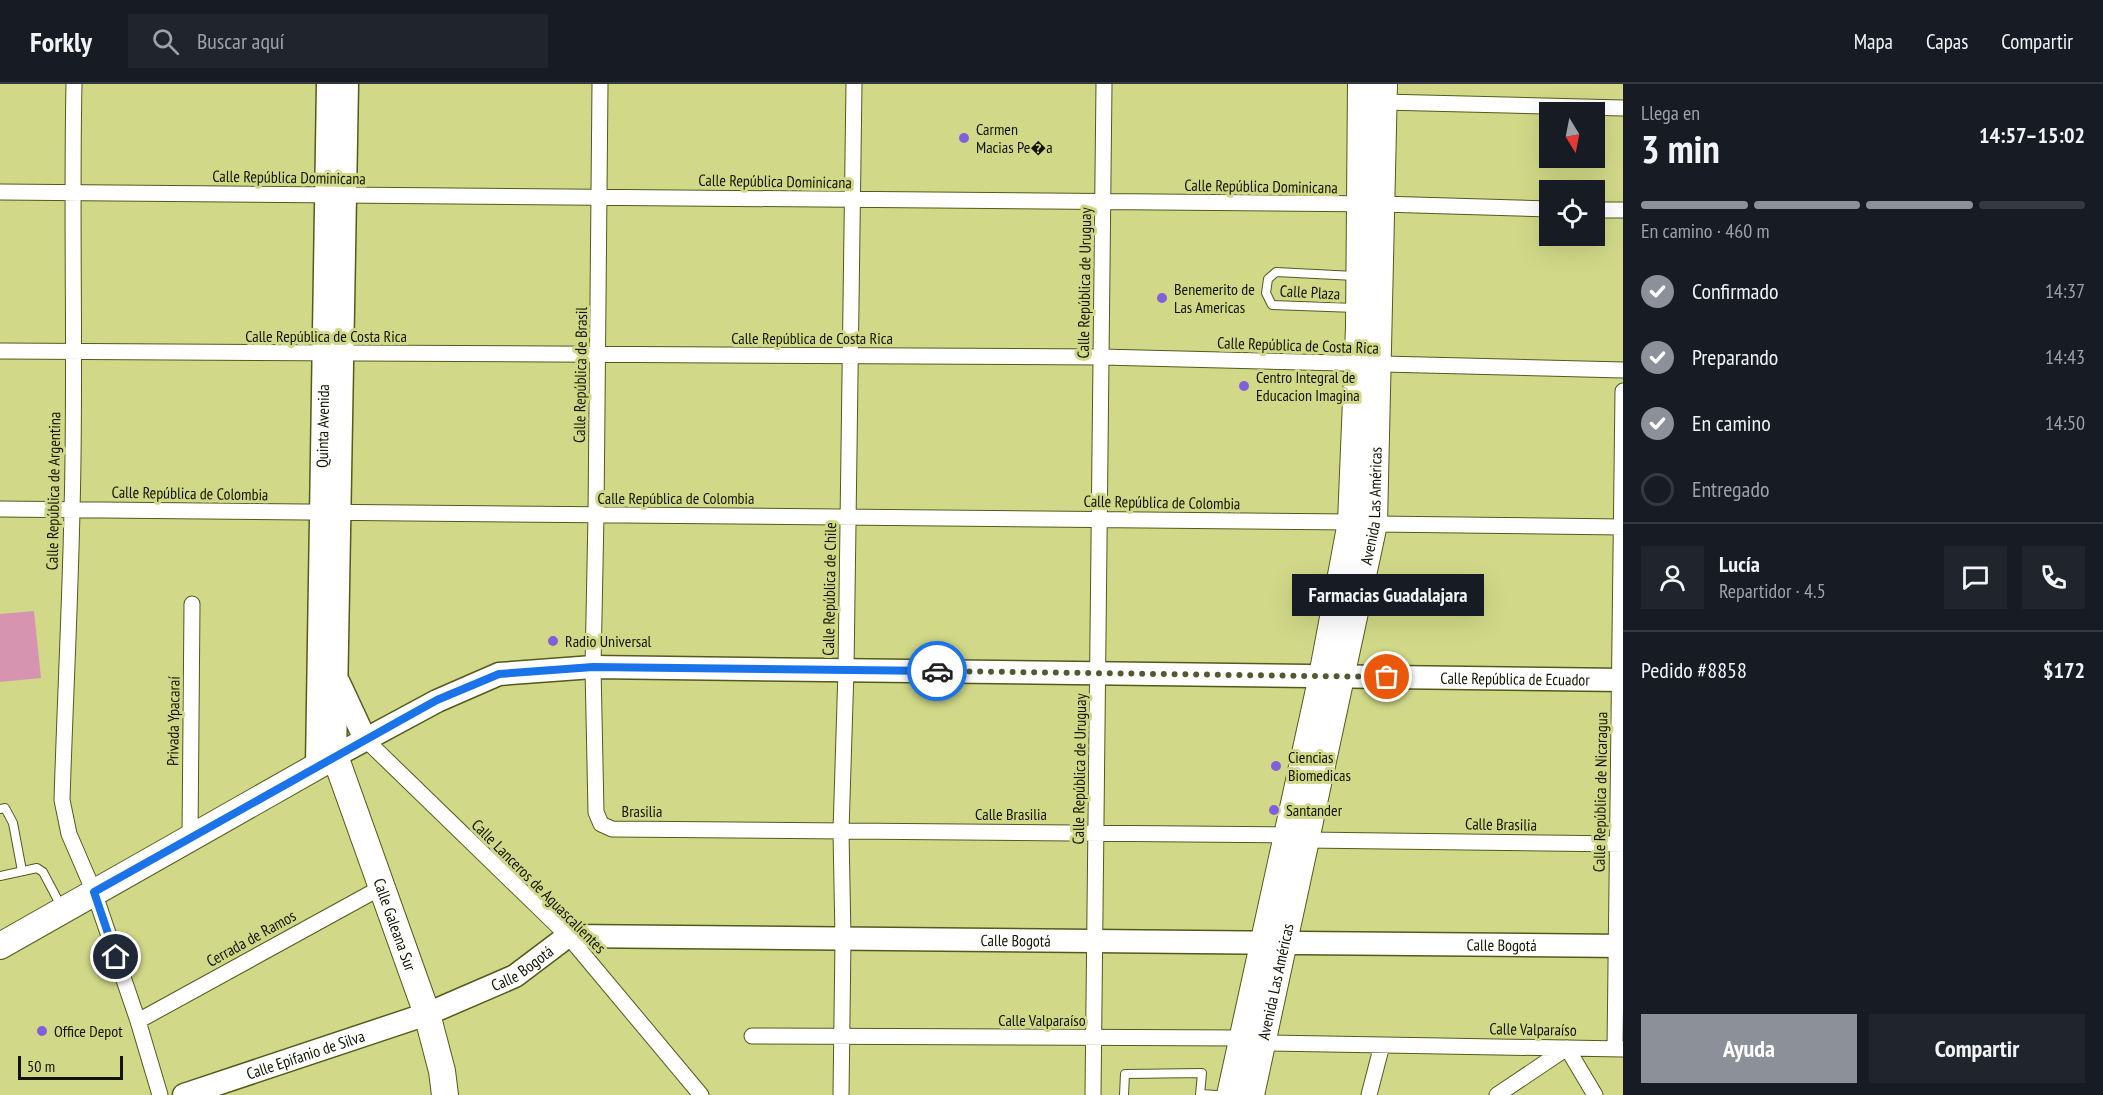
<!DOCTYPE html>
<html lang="es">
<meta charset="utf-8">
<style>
:root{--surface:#171b24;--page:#20242c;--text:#f1f3f6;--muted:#9ea1a6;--line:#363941;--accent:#8c9099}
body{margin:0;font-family:"PT Sans Narrow",sans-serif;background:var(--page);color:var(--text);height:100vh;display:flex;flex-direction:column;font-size:22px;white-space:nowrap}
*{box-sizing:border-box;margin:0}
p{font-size:20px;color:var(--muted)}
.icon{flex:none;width:33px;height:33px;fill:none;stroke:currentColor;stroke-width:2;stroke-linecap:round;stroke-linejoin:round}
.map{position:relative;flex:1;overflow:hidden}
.drawer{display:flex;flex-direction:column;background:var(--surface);width:480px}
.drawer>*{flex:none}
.needle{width:39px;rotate:170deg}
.fabs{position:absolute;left:1539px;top:18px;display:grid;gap:12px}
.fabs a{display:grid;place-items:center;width:66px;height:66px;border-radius:0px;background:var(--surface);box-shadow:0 6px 24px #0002;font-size:30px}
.scale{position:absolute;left:18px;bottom:15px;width:105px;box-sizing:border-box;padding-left:6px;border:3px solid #131400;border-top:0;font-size:16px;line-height:21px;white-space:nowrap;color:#131400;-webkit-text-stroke:4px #d1d988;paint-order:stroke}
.pin{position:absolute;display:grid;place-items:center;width:51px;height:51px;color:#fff;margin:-26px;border:3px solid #fff;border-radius:50%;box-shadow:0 2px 6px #0007}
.courier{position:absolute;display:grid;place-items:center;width:60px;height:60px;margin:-30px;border:4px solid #1a73e8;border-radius:50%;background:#fff;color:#222;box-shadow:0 2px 8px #0007}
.bubble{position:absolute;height:42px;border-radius:0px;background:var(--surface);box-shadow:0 6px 24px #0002;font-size:20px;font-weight:600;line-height:42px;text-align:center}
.head em{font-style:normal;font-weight:600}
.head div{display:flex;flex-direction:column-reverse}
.head{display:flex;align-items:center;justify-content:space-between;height:102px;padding:0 18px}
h1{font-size:39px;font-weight:600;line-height:45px}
.bar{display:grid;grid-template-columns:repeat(4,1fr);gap:9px 6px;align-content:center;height:72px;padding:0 18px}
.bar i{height:8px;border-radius:4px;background:var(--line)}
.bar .selected{background:var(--accent)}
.bar p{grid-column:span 4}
.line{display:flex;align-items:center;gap:15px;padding:0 18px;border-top:2px solid var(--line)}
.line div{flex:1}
.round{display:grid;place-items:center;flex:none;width:63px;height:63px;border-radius:0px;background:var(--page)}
ol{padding:0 18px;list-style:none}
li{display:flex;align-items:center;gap:18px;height:66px}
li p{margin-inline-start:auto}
li .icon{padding:6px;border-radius:50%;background:var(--accent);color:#fff;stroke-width:4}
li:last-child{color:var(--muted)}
li i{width:33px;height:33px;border:3px solid var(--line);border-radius:50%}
.primary-button{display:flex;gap:12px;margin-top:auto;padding:12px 18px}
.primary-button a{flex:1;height:69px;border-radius:0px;background:var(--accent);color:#fff;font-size:24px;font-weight:600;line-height:69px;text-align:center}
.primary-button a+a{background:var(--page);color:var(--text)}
header{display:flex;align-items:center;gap:36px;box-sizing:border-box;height:84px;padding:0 30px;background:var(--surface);border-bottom:2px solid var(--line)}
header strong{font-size:28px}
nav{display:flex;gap:33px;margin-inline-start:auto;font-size:21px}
.search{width:420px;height:54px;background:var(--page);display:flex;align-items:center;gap:15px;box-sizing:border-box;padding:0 21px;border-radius:0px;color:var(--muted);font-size:22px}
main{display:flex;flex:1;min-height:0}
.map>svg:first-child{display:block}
.green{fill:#d794b0}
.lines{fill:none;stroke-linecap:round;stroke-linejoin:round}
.lane-casing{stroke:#55591c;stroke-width:10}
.street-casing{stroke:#55591c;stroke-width:17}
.secondary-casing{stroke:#55591c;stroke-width:25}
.primary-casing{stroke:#55591c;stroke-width:28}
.lane{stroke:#fff;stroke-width:8}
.street{stroke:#fff;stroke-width:15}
.secondary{stroke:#fff;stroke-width:22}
.primary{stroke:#fff;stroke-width:26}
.done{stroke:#565930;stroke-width:6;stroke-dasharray:0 10.8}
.route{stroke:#1a73e8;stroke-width:8}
.poi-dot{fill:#825fda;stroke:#d1d988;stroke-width:2}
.labels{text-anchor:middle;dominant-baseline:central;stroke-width:6;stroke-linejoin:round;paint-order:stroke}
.poi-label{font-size:16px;fill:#131400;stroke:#d1d988;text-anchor:start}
.street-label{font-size:16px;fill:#131400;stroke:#d1d988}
</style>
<header>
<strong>Forkly</strong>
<div class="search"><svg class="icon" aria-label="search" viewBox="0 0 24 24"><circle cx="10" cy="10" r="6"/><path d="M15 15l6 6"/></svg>Buscar aquí</div>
<nav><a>Mapa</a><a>Capas</a><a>Compartir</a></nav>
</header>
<main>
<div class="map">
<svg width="1623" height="1011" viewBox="0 0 1623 1011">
<rect width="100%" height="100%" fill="#d1d988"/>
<path class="green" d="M34,527L41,594L0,598V530Z"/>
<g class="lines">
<g class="lane-casing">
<path id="lane" d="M1355,192L1276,188L1268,195L1266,209L1272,221L1356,224
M0,725L5,724L13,739L22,787
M0,792L37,784L43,788L61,822
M1200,1010L1217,1011
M1124,1011L1125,990L1202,989L1200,1011"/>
</g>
<g class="street-casing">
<path id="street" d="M74,0C71,142 76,284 72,426C70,523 65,619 62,716L69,750L94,808L138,937L160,1011
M600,0L596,431L593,583L596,728L601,740L612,745L1288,751
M1383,18L1623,24
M0,108L1381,120L1550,125
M1594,126H1623
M0,267L1101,273L1623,286
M0,425L1351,438
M1374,440L1623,443
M365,655L568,852L701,1011
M190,754L192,520
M1306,756L1623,760
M138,937L382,803
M752,952L1243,954
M1263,959L1623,965
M1615,965L1623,307
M841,1011L843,855L841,747L846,586L854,0
M1093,1011L1104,0
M1369,1011L1382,961
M1497,1011L1567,964L1595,1011"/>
</g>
<g class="secondary-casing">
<g id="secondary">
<path id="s1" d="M347,0L335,672L437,617L499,590L593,583L1623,596"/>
<path d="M339,599L365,655"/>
<path id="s2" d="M317,682L328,0"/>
<path id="s3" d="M184,1011L427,930L515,892L568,852L1623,862"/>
</g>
</g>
<g class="primary-casing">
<g id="primary">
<path id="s4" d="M0,862L335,672L427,930L442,987L445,1011"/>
<path d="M1230,1011L1322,592L1351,438L1359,243L1361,0"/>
<path id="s5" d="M1251,1011L1374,440L1384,0"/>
</g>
</g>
<use href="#lane" class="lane"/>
<use href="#street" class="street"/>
<use href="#secondary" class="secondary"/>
<use href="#primary" class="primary"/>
</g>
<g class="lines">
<path class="done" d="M937,587L1387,593"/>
<path class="route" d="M116,873L94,808L401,636L437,616L499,590L593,583L937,587"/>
</g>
<g class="poi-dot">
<circle cx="964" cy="54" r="6"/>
<circle cx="1162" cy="214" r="6"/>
<circle cx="1244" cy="302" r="6"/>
<circle cx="553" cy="557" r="6"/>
<circle cx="1276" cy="682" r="6"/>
<circle cx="1274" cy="726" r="6"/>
<circle cx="42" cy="947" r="6"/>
</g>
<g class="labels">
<g class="poi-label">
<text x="976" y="45">Carmen<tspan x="976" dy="18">Macias Pe�a</tspan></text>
<text x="1174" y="205">Benemerito de<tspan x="1174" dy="18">Las Americas</tspan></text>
<text x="1256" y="293">Centro Integral de<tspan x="1256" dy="18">Educacion Imagina</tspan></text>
<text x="565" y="557">Radio Universal</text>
<text x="1288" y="673">Ciencias<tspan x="1288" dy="18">Biomedicas</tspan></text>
<text x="1286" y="726">Santander</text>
<text x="54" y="947">Office Depot</text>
</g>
<g class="street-label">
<text transform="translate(289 93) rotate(1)">Calle República Dominicana</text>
<text transform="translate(775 97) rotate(1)">Calle República Dominicana</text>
<text transform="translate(1261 102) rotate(1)">Calle República Dominicana</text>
<text transform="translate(1084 199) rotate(-89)">Calle República de Uruguay</text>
<text transform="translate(1310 208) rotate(3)">Calle Plaza</text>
<text x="326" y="252">Calle República de Costa Rica</text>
<text x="812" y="254">Calle República de Costa Rica</text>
<text transform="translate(1298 261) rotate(2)">Calle República de Costa Rica</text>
<text transform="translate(580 291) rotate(-89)">Calle República de Brasil</text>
<text stroke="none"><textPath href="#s2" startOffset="340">Quinta Avenida</textPath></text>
<text transform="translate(53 407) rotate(-89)">Calle República de Argentina</text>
<text transform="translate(190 409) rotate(1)">Calle República de Colombia</text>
<text x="676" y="414">Calle República de Colombia</text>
<text transform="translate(1162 418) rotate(1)">Calle República de Colombia</text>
<text stroke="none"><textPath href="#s5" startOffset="602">Avenida Las Américas</textPath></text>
<text transform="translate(829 505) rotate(-89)">Calle República de Chile</text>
<text stroke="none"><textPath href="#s1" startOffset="1872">Calle República de Ecuador</textPath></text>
<text transform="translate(173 637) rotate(-89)">Privada Ypacaraí</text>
<text transform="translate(1079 685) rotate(-89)">Calle República de Uruguay</text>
<text transform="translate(1600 708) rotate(-89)">Calle República de Nicaragua</text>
<text x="642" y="727">Brasilia</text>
<text x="1011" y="730">Calle Brasilia</text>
<text transform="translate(1501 740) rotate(1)">Calle Brasilia</text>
<text transform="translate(539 802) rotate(45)">Calle Lanceros de Aguascalientes</text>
<text stroke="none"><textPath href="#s4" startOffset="564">Calle Galeana Sur</textPath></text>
<text transform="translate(251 854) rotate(-29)">Cerrada de Ramos</text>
<text stroke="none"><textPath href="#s3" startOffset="866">Calle Bogotá</textPath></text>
<text stroke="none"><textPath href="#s3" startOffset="1352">Calle Bogotá</textPath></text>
<text stroke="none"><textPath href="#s3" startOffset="362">Calle Bogotá</textPath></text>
<text stroke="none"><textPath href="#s5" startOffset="116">Avenida Las Américas</textPath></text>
<text x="1042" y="936">Calle Valparaíso</text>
<text transform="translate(1533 945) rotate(1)">Calle Valparaíso</text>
<text stroke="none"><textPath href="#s3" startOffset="128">Calle Epifanio de Silva</textPath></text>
</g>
</g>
</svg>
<div class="fabs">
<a><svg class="needle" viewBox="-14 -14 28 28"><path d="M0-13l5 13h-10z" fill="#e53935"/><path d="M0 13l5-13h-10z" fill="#9ea1a6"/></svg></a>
<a><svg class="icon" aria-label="locate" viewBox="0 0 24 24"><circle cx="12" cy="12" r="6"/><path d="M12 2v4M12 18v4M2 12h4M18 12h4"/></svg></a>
</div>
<div class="scale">50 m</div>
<div class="pin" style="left:1387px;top:593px;background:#ea580c"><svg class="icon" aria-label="bag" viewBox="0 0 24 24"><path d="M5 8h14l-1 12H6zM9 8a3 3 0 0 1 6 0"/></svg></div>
<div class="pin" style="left:116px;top:873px;background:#1f2937"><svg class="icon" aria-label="home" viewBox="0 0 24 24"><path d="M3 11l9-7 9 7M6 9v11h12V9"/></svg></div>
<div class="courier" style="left:937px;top:587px"><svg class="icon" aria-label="car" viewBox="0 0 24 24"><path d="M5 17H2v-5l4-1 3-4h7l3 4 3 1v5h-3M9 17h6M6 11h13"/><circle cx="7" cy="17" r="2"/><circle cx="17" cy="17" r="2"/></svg></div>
<div class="bubble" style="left:1292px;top:490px;width:192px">Farmacias Guadalajara</div>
</div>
<section class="drawer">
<div class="head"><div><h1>3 min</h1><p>Llega en</p></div><em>14:57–15:02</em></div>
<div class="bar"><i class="selected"></i><i class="selected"></i><i class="selected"></i><i></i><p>En camino · 460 m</p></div>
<ol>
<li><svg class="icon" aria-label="check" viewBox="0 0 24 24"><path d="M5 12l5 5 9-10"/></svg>Confirmado<p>14:37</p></li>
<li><svg class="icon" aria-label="check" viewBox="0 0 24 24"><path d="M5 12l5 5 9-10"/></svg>Preparando<p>14:43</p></li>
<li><svg class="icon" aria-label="check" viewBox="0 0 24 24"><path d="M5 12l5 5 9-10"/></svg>En camino<p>14:50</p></li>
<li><i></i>Entregado</li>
</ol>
<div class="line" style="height:108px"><a class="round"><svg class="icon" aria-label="person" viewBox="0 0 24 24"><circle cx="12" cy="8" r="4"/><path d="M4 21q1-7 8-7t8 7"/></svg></a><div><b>Lucía</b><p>Repartidor · 4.5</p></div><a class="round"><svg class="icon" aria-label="chat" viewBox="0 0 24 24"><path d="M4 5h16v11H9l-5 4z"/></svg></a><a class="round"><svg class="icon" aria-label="phone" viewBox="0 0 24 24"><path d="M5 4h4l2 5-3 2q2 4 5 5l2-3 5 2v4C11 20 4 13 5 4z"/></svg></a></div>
<div class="line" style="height:78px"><div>Pedido #8858</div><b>$172</b></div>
<div class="primary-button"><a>Ayuda</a><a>Compartir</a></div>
</section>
</main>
